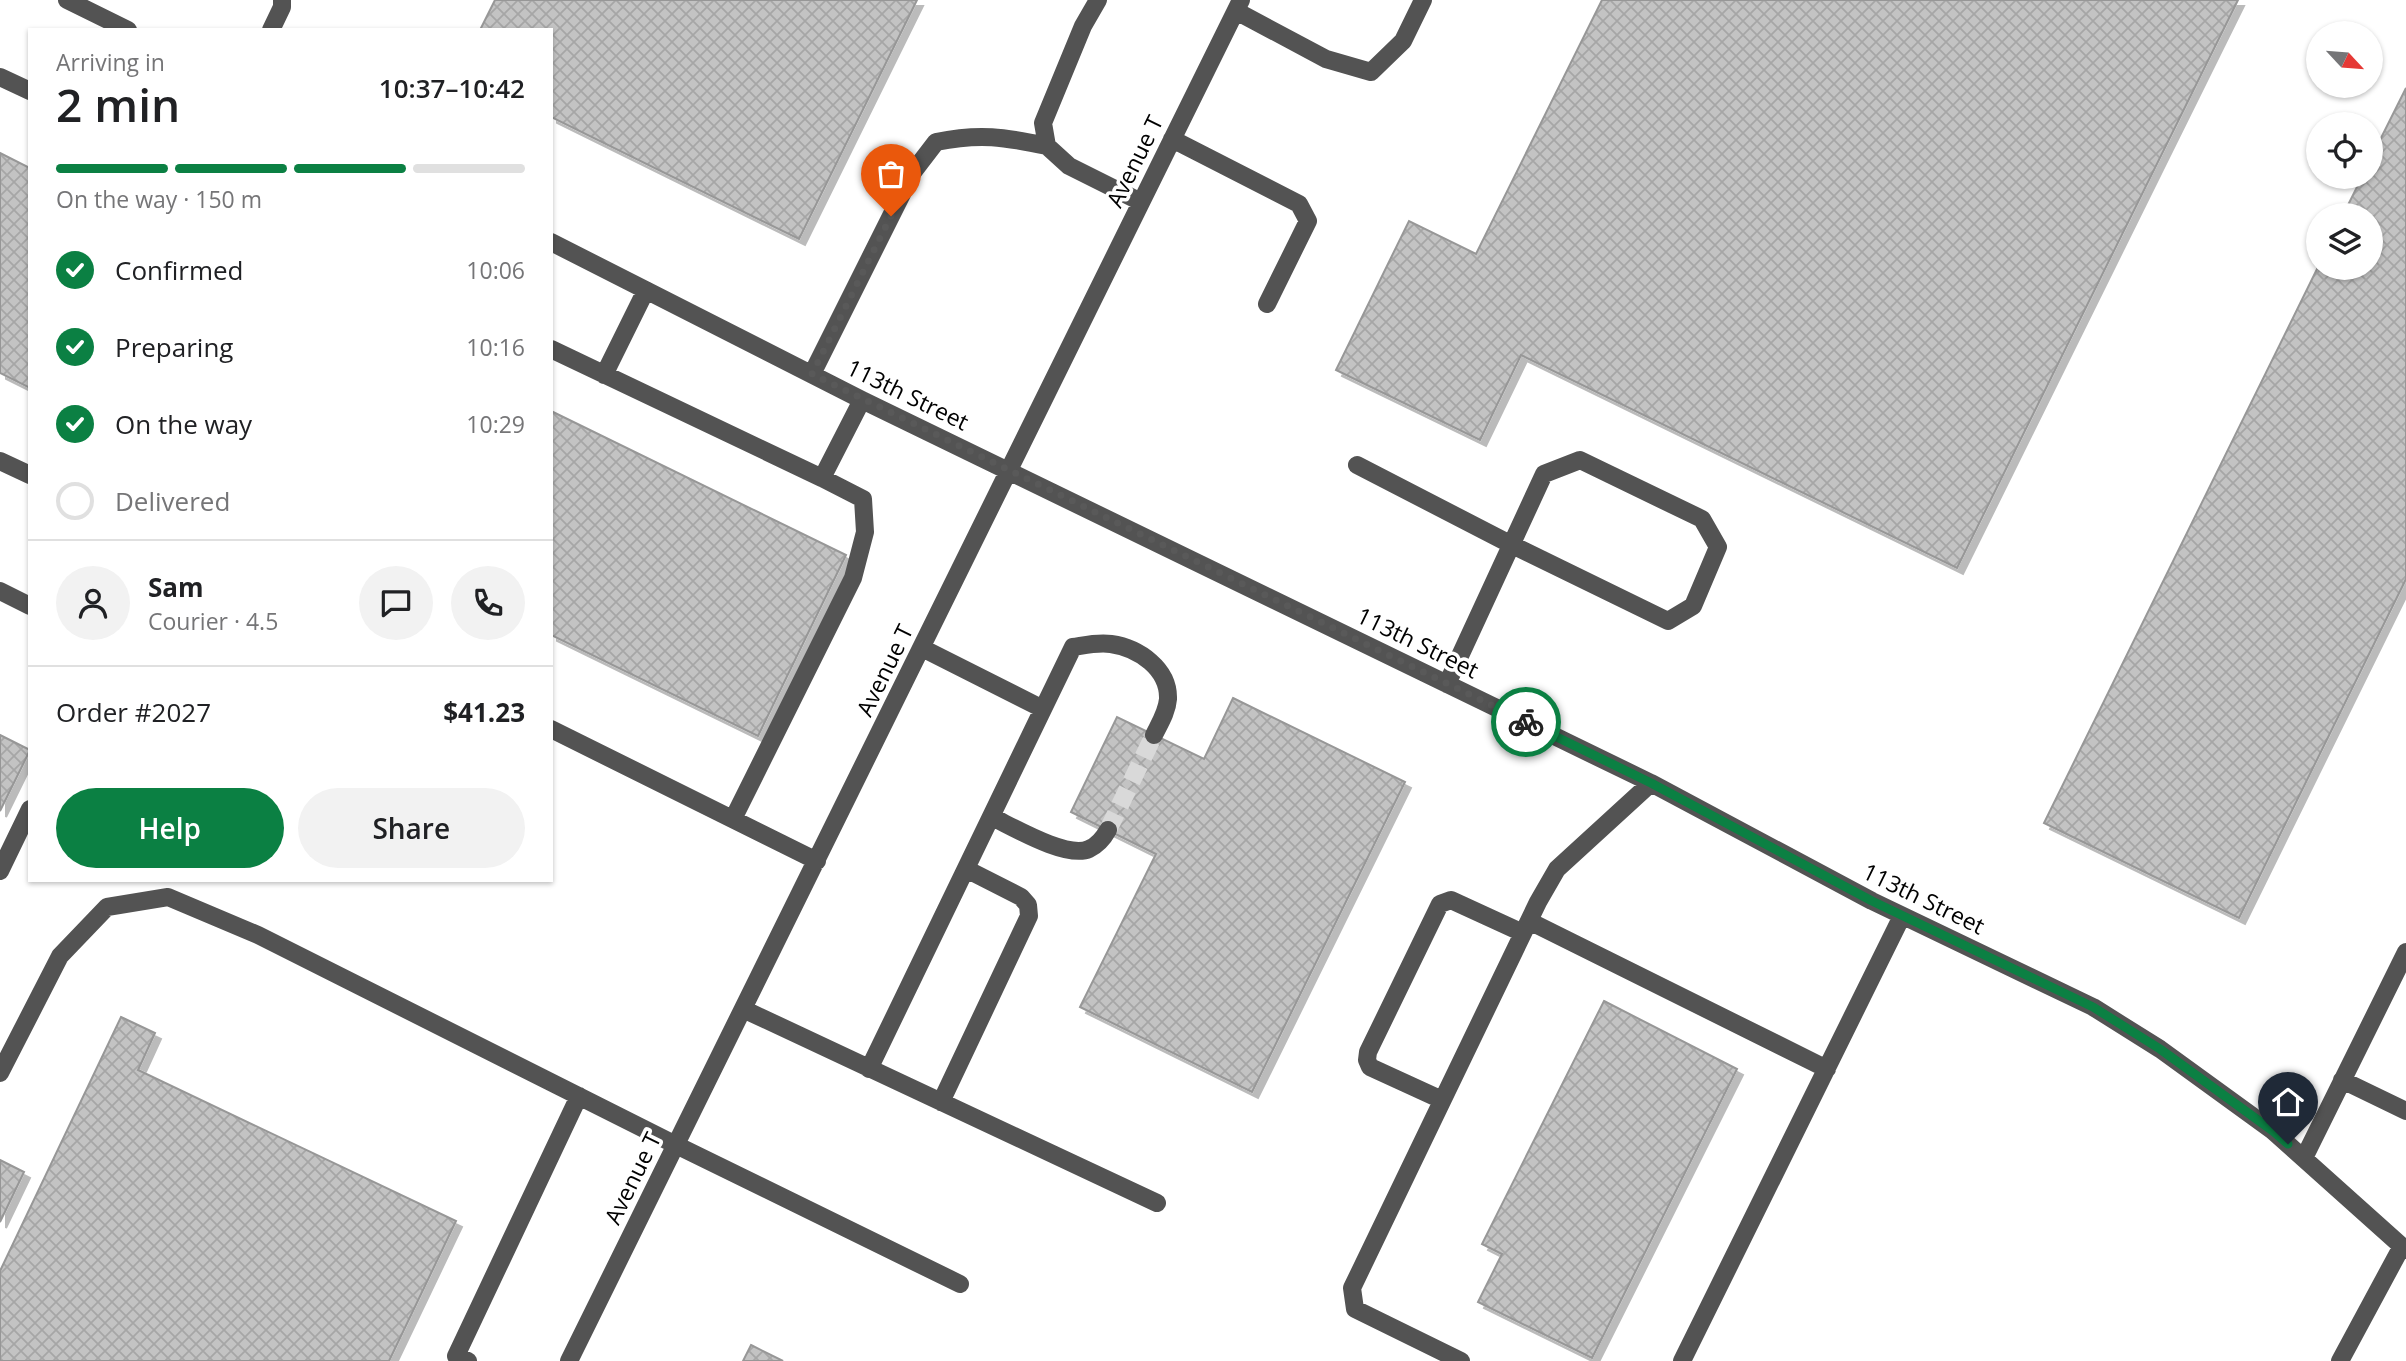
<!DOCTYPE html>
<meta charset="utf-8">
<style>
:root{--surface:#fff;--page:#f2f2f2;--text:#202124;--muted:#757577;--line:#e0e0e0;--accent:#0b8043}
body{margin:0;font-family:"Open Sans",sans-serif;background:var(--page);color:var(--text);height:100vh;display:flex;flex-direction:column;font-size:26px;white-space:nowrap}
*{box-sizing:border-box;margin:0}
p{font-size:23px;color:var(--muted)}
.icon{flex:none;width:38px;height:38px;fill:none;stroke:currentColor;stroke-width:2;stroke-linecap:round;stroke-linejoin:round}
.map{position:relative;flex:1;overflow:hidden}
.details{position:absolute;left:28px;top:28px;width:525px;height:854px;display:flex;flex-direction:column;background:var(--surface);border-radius:0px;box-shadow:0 2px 5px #0004}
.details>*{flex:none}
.needle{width:46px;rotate:116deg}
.tools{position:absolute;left:2306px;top:21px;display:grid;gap:14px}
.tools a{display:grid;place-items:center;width:77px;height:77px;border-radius:50%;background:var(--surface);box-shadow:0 2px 5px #0004;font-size:35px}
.pin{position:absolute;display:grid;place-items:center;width:60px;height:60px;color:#fff;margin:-72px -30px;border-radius:50% 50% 50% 0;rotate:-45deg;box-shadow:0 0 7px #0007}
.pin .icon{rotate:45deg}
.courier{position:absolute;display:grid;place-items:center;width:70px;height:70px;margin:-35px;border:5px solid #0b8043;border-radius:50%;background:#fff;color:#222;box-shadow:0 2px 9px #0007}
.head em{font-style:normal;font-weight:600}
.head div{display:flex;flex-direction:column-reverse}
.head{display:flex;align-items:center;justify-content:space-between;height:119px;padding:0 28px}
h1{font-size:46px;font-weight:600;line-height:52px}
.bar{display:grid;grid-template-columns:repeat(4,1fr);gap:10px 7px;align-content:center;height:84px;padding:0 28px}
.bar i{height:9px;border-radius:5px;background:var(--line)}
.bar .selected{background:var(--accent)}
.bar p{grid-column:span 4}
.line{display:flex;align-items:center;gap:18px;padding:0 28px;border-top:2px solid var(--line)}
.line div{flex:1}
.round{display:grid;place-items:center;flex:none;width:74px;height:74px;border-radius:37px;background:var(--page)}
ol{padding:0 28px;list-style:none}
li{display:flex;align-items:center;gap:21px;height:77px}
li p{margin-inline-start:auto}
li .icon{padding:7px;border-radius:50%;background:var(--accent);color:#fff;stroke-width:4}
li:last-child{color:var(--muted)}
li i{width:38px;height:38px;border:4px solid var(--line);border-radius:50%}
.cta{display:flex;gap:14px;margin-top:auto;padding:14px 28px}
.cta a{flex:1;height:80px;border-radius:42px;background:var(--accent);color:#fff;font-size:28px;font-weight:600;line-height:80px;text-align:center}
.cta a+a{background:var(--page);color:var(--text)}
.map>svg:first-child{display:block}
.building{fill:url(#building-cross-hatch);stroke:#979797;stroke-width:2;filter:url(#shadow)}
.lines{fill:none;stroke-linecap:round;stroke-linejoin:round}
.minor-tunnel{stroke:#d9d9d9;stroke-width:18;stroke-dasharray:18 9;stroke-linecap:butt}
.minor{stroke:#535353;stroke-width:18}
.done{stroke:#595959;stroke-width:7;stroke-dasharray:0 12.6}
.route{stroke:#0b8043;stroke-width:9}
.labels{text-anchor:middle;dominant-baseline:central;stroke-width:7;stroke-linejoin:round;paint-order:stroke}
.street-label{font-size:23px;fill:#000;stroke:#fff}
</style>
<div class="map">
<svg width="2406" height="1361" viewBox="0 0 2406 1361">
<defs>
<pattern id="building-cross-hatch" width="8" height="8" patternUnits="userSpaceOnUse" patternTransform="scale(1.75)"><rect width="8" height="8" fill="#c3c3c3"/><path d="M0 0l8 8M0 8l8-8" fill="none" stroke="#a6a6a6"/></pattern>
<filter id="shadow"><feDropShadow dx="6" dy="6" stdDeviation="0" flood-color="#0004"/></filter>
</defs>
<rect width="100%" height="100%" fill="#fff"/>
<path class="building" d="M495,0H917L799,239L551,117V30H480Z
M1602,0H2238L1957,568L1521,355L1480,440L1336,370L1409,221L1476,254Z
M2406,88V579L2239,918L2044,823L2319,265V268H2371V215H2343L2362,177H2371V158Z
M0,153L30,168V388L0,373Z
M551,411L846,555L758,736L551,635Z
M1233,698L1405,782L1252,1092L1080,1007L1156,854L1071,812L1117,717L1204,759Z
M0,735L30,750L0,811Z
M1604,1001L1737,1069L1592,1358L1478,1302L1502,1254L1482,1244Z
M121,1017L155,1033L138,1070L456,1221L389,1361H0V1271Z
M0,1160L24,1172L0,1222Z
M751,1345L783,1361H743Z"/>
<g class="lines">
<path class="minor-tunnel" d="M1108,830L1154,735"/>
<path class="minor" d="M67,0L128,30
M1098,0L1083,26L1043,123L1047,146L1069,166L1141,202
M1236,11L1326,59L1371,72L1403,41L1423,0
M271,30L282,7V0
M0,77L30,91
M1172,139L1299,204L1308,221L1267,304
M551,242L862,400L1651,783L1872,901L2093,1007L2160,1049L2273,1131L2406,1250
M551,349L822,478L862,400
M812,374L913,172L936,142C980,133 1004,137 1047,146
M604,375L646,290
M0,461L30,475
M1357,465L1512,545L1668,621L1693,606L1718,547L1702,519L1580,460L1544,474L1447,684
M0,591L30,606
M1043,709L1073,647C1086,645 1098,642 1111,644C1139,648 1169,669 1168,699C1167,712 1160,723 1154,735
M551,729L817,861
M992,817C1013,827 1067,859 1089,849C1098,845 1103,839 1108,830
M733,819L853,578L865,532L863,499L822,478
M0,871L30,809
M1529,921L1827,1069
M743,1009L1157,1203
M869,1069L1043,709L922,648
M0,1073L60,956L107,907L168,897L258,935L676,1145L960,1284
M2342,1080L2406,1111
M1442,1100L1370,1067L1367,1060L1368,1052L1440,904L1451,900L1523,933
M941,1102L1029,916L1028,905L1021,897L966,869
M2304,1158L2406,952
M468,1361L456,1356L579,1096
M569,1361L1241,0
M1461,1361L1355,1309L1352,1288L1538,902L1557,869L1651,783
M1682,1361L1902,916
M2340,1361L2402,1246"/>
</g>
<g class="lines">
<path class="done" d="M891,216L812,374L1526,722"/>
<path class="route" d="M1526,722L1651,783L1872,901L2093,1007L2160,1049L2273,1131L2288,1144"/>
</g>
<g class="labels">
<g class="street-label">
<text transform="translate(1134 161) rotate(-64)">Avenue T</text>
<text transform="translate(908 394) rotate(26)">113th Street</text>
<text transform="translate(1418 642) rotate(26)">113th Street</text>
<text transform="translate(884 670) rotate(-64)">Avenue T</text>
<text transform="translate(1924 898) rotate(26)">113th Street</text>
<text transform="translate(632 1178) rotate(-64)">Avenue T</text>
</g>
</g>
</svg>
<div class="tools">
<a><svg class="needle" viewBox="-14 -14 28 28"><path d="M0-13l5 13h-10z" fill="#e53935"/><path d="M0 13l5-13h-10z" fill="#757577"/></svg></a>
<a><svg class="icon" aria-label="locate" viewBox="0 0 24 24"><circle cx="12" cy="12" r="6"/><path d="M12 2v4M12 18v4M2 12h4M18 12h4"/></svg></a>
<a><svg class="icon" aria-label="layers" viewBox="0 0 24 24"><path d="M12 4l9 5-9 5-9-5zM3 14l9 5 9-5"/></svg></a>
</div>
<div class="pin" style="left:891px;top:216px;background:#ea580c"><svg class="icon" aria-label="bag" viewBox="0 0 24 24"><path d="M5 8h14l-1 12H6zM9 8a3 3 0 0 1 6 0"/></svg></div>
<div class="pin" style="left:2288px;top:1144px;background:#1f2937"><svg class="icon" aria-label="home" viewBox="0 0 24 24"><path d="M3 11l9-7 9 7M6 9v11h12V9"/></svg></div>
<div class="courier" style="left:1526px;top:722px"><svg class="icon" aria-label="bike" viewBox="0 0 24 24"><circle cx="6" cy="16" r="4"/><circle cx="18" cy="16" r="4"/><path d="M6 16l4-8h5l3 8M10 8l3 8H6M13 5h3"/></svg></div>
<section class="details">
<div class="head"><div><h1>2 min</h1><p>Arriving in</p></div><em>10:37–10:42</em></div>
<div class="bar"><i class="selected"></i><i class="selected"></i><i class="selected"></i><i></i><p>On the way · 150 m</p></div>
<ol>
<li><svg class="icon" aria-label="check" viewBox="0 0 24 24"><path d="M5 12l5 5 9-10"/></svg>Confirmed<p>10:06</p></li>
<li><svg class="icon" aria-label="check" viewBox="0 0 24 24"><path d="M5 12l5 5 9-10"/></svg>Preparing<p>10:16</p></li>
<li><svg class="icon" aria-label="check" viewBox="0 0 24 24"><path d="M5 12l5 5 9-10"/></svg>On the way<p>10:29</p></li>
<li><i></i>Delivered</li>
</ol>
<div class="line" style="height:126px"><a class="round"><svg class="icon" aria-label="person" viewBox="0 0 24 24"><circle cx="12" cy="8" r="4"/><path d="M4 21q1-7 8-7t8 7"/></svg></a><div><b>Sam</b><p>Courier · 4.5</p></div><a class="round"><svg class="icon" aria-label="chat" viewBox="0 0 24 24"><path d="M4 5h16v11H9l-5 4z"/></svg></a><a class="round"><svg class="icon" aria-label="phone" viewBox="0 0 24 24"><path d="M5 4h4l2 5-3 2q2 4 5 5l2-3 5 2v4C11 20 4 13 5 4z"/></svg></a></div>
<div class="line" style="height:91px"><div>Order #2027</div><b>$41.23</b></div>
<div class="cta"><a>Help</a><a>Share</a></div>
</section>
</div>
